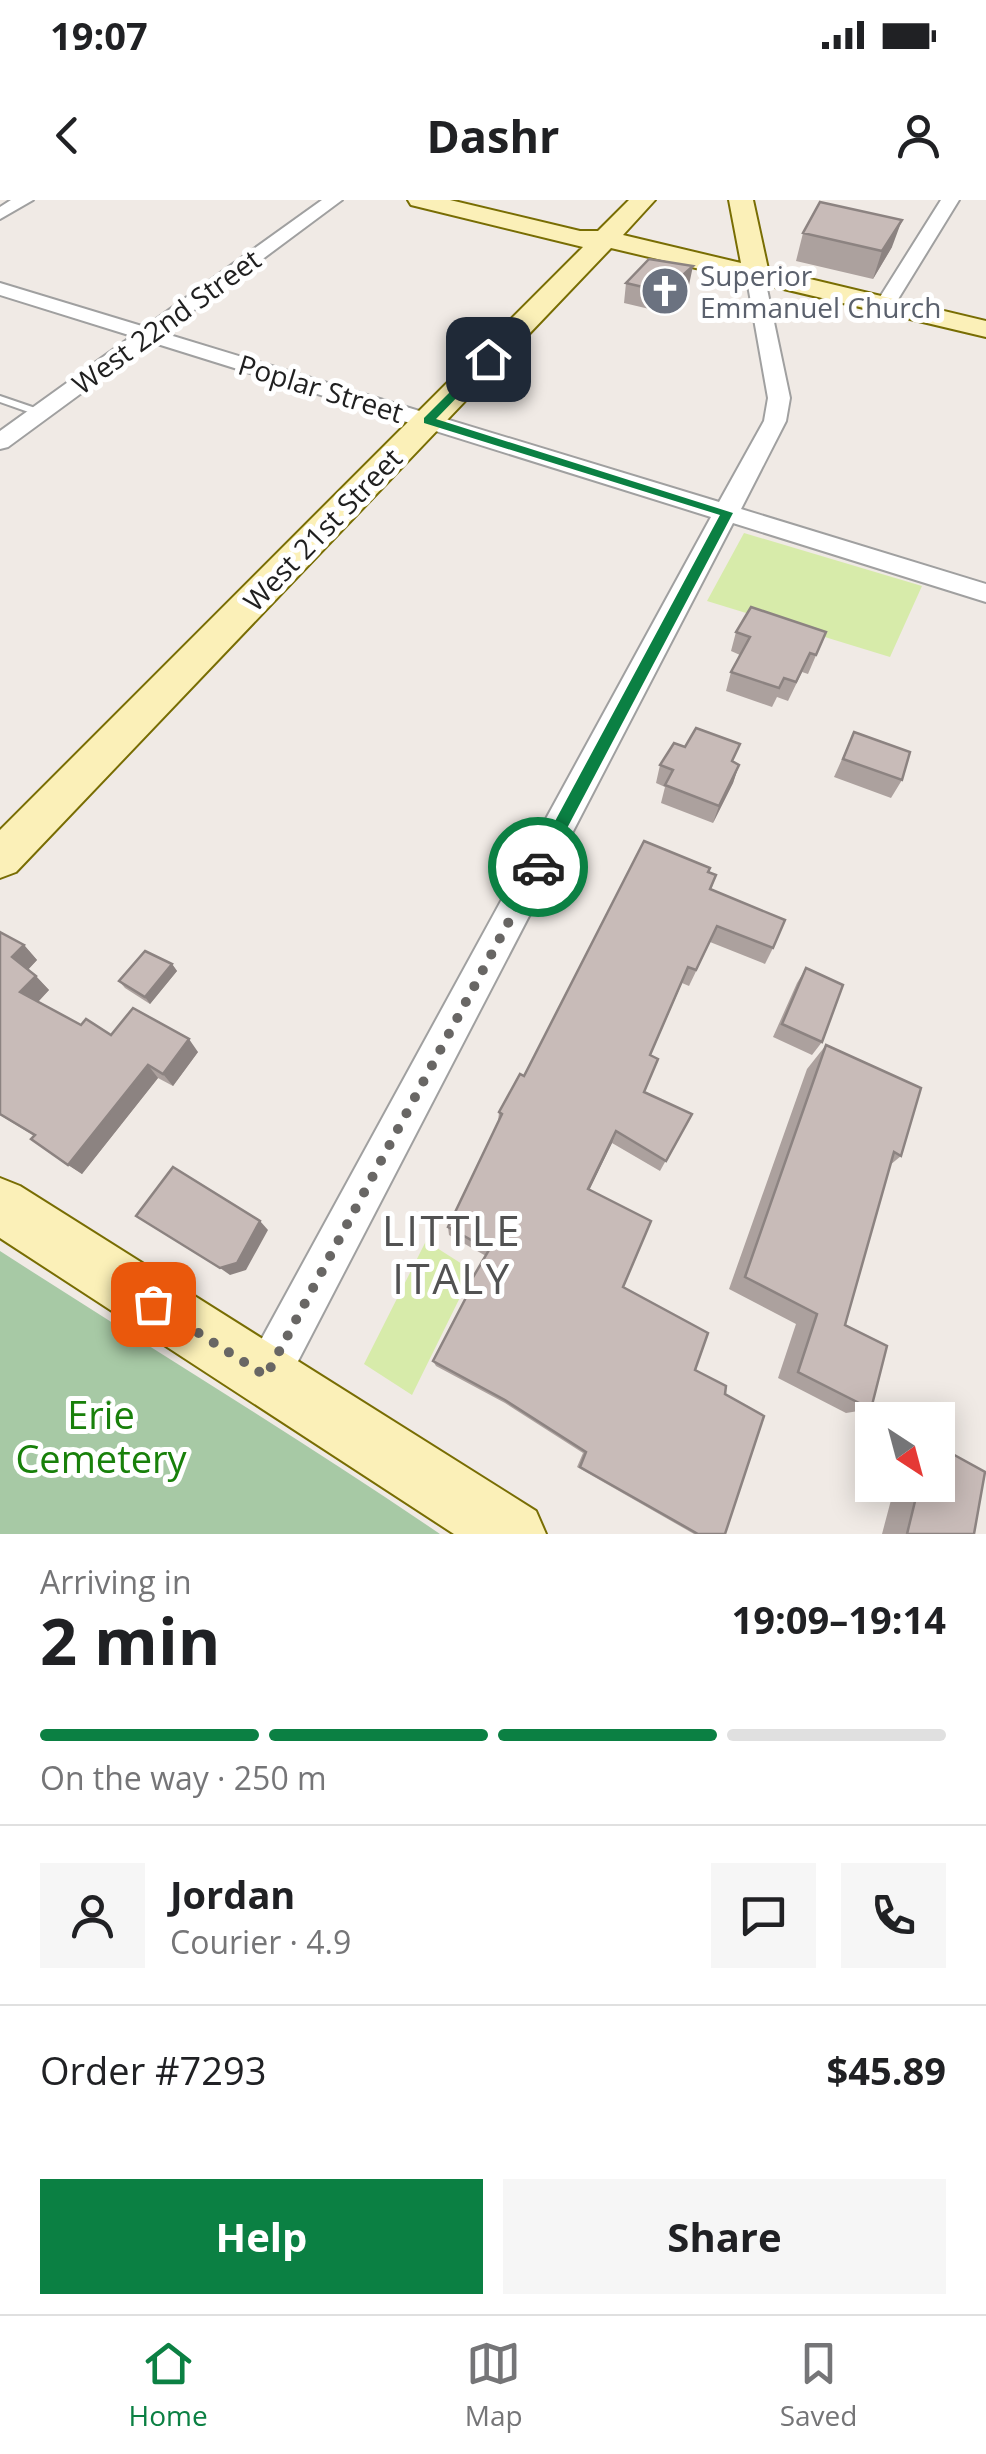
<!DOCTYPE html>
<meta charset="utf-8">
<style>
:root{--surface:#fff;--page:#f6f6f6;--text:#202124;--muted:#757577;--line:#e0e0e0;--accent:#0b8043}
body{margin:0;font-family:"Open Sans",sans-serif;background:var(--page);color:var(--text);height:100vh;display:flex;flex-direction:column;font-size:38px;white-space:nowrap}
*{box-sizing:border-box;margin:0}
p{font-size:32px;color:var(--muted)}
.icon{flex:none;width:55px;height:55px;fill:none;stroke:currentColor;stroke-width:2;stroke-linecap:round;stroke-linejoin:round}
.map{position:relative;height:1334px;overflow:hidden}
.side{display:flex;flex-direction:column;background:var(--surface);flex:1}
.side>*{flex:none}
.needle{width:65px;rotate:144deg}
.fabs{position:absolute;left:855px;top:1202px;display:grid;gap:20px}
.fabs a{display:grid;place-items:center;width:100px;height:100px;border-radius:0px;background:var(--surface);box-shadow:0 5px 25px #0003;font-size:50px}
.pin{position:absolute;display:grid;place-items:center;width:85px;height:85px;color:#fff;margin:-42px;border-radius:20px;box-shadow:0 5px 15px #0006}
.courier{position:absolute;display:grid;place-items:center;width:100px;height:100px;margin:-50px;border:8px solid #0b8043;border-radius:50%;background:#fff;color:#222;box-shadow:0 2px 12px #0007}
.head em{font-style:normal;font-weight:700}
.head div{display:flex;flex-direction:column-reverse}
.head{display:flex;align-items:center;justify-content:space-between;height:170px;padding:0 40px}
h1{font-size:65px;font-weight:700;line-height:75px}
.bar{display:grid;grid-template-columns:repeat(4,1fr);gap:15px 10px;align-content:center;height:120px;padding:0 40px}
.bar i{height:12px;border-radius:8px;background:var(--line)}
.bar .active{background:var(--accent)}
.bar p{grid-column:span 4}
.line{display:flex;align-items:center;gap:25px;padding:0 40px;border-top:2px solid var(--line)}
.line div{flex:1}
.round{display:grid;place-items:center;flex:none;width:105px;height:105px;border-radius:0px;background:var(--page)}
.primary-button{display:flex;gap:20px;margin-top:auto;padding:20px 40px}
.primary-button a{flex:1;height:115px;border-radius:0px;background:var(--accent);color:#fff;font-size:40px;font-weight:700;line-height:115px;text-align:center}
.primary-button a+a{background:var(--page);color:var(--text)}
.status{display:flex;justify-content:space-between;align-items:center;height:70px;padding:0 50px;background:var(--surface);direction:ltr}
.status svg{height:28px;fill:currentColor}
header{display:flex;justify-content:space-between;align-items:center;height:130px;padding:0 40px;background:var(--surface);font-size:45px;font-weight:700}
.tab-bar{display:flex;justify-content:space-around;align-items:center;height:140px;border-top:2px solid var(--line);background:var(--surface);font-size:28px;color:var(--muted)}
.tab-bar a{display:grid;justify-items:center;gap:5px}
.tab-bar .active{color:var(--accent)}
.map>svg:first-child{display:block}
.grass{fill:#d7ebaa}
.cemetery{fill:#a7c9a5}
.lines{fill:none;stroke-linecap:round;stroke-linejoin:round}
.lane-casing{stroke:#a0a0a0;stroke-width:4}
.street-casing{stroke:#a0a0a0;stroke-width:4}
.secondary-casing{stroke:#786d03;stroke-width:4}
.lane{fill:#fff;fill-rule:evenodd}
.street{fill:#fff;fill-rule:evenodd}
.secondary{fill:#fbf0b8;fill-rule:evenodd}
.wall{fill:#aca19e}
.shaded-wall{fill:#8c8381}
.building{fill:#c8bbb8;stroke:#8c8381;stroke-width:2.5}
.route{fill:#0b8043}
.done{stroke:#686664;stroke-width:10;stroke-dasharray:0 18}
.labels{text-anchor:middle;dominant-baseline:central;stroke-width:10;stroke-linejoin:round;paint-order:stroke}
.far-worship-label{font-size:28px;fill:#5b616d;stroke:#fff;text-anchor:start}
.far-street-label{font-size:28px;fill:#1f1f1f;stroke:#fff}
.near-park-label{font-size:38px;fill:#18800a;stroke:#fff}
.near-neighbourhood-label{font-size:42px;letter-spacing:2.5px;fill:#525252;stroke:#fff}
</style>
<div class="status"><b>19:07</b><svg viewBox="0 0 49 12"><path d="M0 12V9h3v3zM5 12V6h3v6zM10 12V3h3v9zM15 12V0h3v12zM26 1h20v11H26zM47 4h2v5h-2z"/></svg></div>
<header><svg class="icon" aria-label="back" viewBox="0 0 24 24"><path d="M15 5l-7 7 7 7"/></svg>Dashr<svg class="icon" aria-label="person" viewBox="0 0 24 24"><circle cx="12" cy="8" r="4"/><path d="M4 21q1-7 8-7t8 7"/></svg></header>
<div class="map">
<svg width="986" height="1334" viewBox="0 0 986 1334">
<rect width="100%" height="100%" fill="#f0eae5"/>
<path class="grass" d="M744,333L922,386L890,457L707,401Z
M426,1041L473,1071L412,1195L364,1164Z"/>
<path class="cemetery" d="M0,1051C147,1146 296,1236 440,1334H0Z"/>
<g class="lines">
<g class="lane-casing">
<path id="lane" d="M0,196L44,211L45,213L40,216L0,202Z"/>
</g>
<g class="street-casing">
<path id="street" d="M11,0H33L0,19V7Z
M322,0H342L163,133L719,302L764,221L768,198L746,74L749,70H763L790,198L786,221L741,309L986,384V402L733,323L282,1192L266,1198L250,1192L244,1176L250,1160L711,317L151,142L8,247L0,249V231L132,136L0,95V83L145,127Z
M941,0H959L892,109H878L875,105Z"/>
</g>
<g class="secondary-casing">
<path id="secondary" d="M408,0H450L580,31H598L629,0H655L623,35L741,63L729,0H753L768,69L986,121V137L611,48L16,672L0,678V630L583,47L411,5Z
M0,978L20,986L536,1311L546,1334H454L0,1038Z"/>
</g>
<use href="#lane" class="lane"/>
<use href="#street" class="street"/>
<use href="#secondary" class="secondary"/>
</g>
<path class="wall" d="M803,33L892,47L873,79L796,61Z
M626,83L689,85L662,112L624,103Z
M736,432H826L808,474L802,472L788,501L777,497L772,507L726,491L731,472L740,455L731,451Z
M854,532L902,580L891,598L834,577Z
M734,562L739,565L733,583L713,623L661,603L665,587L656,583L660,565Z
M709,673L716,675L711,690L773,748L765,764L710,742L689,786L682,783L650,856L644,892L692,914L660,971L612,943L589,989L623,1087L695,1170L725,1194V1334H694L577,1267L583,1253L505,1203L436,1166L433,1161L470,1091L469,1084L486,1056L449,1035L448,1027L498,922L499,912L524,876Z
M0,732L24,745L37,760L28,769L49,790L38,802L81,825L111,835L198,852L173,886L158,878L82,974L31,939L34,936L0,915Z
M172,764L177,771L150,804L125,788L119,781Z
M806,768L822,842L812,855L773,837L797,783Z
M826,845L901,956L890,965L845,1125L871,1209L846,1213L778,1178L796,1124L729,1089L807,869Z
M895,1285H938L974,1334H882Z"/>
<path class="shaded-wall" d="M902,20L892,47L873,79L882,51Z
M693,66L689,85L662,112L664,92Z
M739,565L733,583L713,623L719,606Z
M24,745L37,760L26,772L12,757Z
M172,764L177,771L150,804L145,797Z
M36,776L49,790L34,806L20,792Z
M189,839L198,852L173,886L163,874Z
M148,865L158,878L82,974L68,965Z
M616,931L612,943L585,999L588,989Z
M260,1021L268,1030L246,1070L230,1075L220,1068Z"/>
<path class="building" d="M820,2L902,20L882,51L803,33Z
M649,59L693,66L664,92L626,83Z
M751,407L826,432L816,455L810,453L796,482L784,478L779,488L731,472L750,437L736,432Z
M696,528L740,544L732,561L739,565L719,606L665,585L673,570L660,565L674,543L685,547Z
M854,532L910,552L902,580L843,559Z
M644,641L710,668L708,672L716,675L710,689L785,720L773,748L717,726L696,770L688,767L650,855L658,859L644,892L692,914L666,961L616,931L588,989L651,1021L623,1087L708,1133L695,1170L726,1186L725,1194L764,1216L725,1334H698L580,1267L586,1252L505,1200L433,1161L472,1086L469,1084L489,1050L448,1027L502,914L499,912L520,874L524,876Z
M0,732L24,745L12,757L36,776L20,792L81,825L86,819L111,835L133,808L189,839L163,874L148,865L68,965L31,939L35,935L0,914Z
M145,751L172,764L145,797L119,781Z
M806,768L843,785L822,842L782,824Z
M826,845L921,888L901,956L894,952L845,1125L887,1146L871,1209L798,1172L817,1114L745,1077Z
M173,967L260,1021L237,1063L220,1068L136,1016Z
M938,1246L985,1272L974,1334H907L919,1285H938Z"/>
<path class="route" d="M485,157L494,159L436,219L733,313L544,672H533V662L720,315L424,223V218Z"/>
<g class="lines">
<path class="done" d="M153,1104L266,1176L538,667"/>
</g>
<defs>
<g id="church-disc" transform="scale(2.5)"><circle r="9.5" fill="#6b7280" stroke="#fff"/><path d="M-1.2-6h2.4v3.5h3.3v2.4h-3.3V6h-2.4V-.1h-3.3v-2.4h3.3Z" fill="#fff"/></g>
</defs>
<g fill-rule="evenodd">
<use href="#church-disc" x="665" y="91"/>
</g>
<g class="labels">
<g class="far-worship-label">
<text x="700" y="75">Superior<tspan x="700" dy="32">Emmanuel Church</tspan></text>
</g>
<g class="far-street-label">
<text transform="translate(166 121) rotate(-36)">West 22nd Street</text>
<text transform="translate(321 188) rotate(17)">Poplar Street</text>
<text transform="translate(322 329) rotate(-46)">West 21st Street</text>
</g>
<g class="near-park-label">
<text x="101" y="1214">Erie<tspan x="101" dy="44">Cemetery</tspan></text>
</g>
<g class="near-neighbourhood-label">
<text x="452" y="1029">LITTLE<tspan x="452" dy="48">ITALY</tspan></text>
</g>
</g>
</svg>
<div class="fabs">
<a><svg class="needle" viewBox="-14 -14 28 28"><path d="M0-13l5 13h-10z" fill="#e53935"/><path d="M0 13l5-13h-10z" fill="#757577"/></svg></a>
</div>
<div class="pin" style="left:153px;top:1104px;background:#ea580c"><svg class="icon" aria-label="bag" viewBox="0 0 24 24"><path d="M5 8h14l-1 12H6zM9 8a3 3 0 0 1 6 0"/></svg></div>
<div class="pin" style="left:488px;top:159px;background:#1f2937"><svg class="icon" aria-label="home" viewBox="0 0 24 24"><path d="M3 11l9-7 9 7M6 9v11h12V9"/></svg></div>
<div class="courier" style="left:538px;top:667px"><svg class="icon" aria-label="car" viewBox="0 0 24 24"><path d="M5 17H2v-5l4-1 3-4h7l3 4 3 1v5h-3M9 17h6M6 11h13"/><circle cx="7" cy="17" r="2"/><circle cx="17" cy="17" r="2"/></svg></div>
</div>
<section class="side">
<div class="head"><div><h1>2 min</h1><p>Arriving in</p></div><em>19:09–19:14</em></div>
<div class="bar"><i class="active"></i><i class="active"></i><i class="active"></i><i></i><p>On the way · 250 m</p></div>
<div class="line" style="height:180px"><a class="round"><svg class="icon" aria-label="person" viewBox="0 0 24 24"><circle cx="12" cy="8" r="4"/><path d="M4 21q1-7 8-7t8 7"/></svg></a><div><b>Jordan</b><p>Courier · 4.9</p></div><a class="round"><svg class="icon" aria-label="chat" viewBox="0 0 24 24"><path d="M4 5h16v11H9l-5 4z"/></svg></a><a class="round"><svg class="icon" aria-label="phone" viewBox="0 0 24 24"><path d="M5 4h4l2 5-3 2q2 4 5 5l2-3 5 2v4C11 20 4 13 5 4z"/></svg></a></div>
<div class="line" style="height:130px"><div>Order #7293</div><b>$45.89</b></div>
<div class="primary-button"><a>Help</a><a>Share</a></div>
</section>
<nav class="tab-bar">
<a class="active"><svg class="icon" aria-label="home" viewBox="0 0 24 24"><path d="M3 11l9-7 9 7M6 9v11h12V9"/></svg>Home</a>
<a><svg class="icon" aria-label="map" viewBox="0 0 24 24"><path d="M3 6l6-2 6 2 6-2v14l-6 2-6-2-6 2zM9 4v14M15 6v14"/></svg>Map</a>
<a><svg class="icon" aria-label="saved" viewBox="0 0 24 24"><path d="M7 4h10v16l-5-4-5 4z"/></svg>Saved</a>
</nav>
